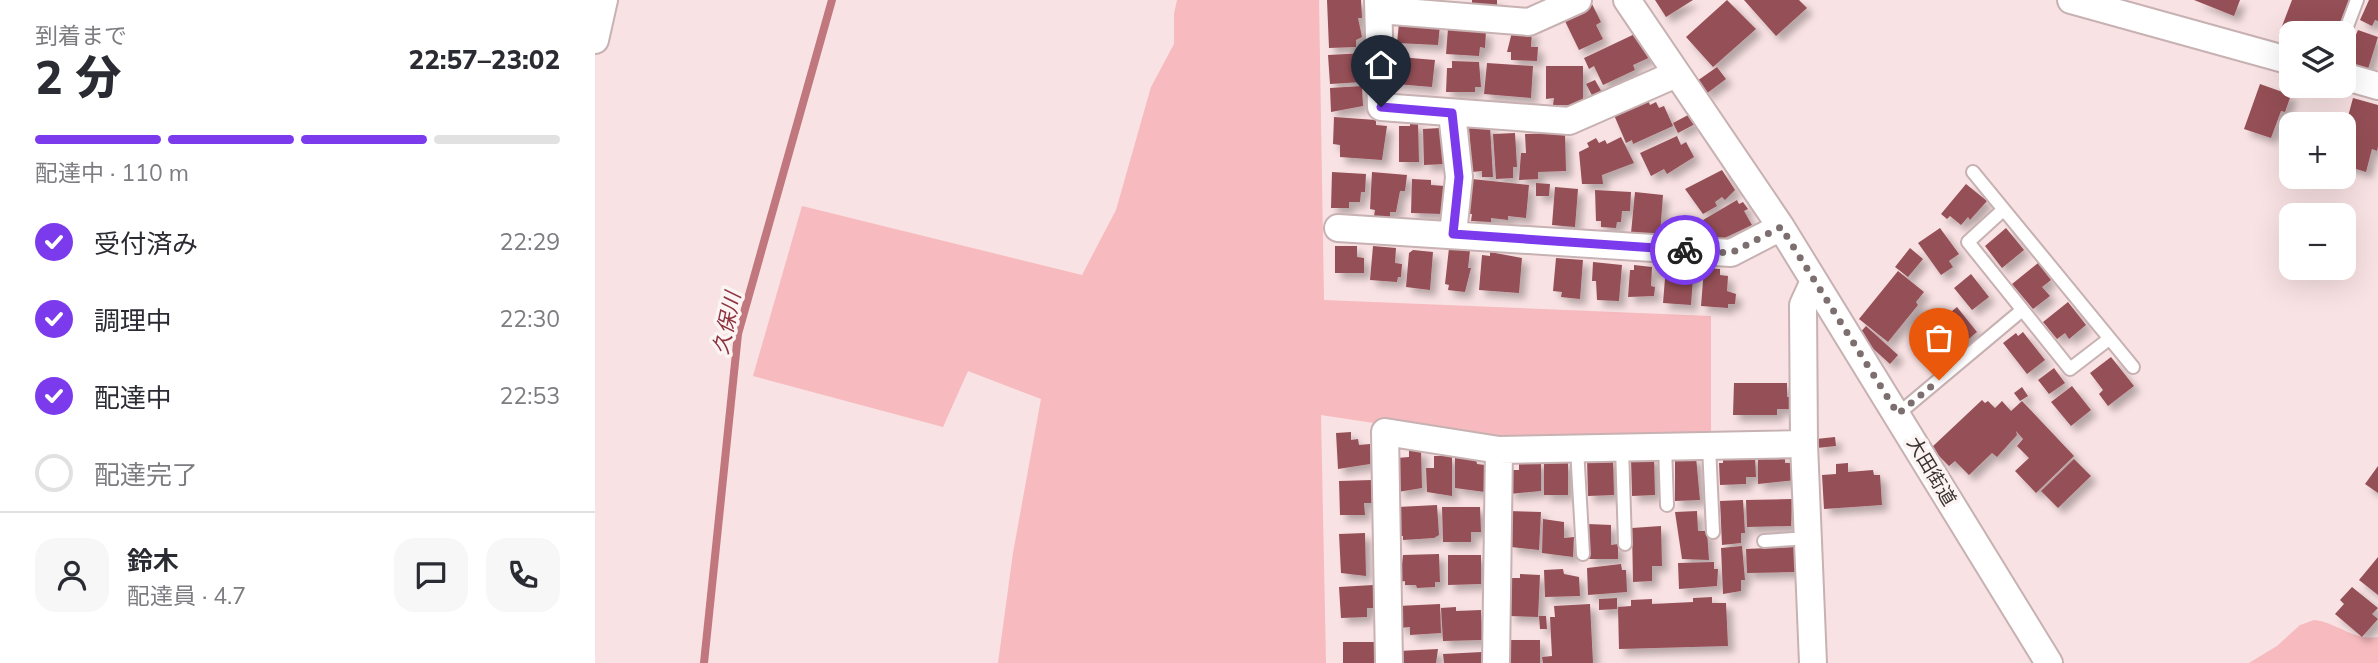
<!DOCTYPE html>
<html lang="ja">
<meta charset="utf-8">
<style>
:root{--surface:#fff;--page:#f7f7f7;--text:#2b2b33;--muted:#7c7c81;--line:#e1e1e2;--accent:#7c3aed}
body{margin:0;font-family:Mulish,"Noto Sans JP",sans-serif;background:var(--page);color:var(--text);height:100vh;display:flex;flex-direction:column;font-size:26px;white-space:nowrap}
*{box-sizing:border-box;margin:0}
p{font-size:23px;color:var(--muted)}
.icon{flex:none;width:38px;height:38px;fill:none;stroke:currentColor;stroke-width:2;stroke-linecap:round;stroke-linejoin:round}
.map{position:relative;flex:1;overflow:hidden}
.panel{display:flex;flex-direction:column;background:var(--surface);width:595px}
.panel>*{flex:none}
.controls{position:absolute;left:1684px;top:21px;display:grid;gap:14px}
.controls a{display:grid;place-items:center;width:77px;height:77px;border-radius:14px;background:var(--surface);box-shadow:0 7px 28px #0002;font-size:35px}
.pin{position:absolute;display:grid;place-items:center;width:60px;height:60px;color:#fff;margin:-72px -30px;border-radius:50% 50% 50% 0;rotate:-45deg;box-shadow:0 0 7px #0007}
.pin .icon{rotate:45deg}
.courier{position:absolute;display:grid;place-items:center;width:70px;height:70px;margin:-35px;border:5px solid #7c3aed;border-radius:50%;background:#fff;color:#222;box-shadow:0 2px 9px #0007}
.head em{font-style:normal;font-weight:800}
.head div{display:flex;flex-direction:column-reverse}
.head{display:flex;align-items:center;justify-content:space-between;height:119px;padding:0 35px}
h1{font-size:46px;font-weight:800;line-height:52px}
.bar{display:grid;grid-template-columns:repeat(4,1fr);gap:10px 7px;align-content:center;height:84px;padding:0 35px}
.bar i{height:9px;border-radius:5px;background:var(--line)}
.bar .active{background:var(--accent)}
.bar p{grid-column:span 4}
.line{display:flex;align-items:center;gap:18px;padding:0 35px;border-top:2px solid var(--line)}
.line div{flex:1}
.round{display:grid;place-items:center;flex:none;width:74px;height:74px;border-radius:21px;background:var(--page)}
ol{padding:0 35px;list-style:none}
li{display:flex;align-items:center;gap:21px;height:77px}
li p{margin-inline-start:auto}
li .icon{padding:7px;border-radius:50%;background:var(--accent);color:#fff;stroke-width:4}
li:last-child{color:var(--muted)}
li i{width:38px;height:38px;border:4px solid var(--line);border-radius:50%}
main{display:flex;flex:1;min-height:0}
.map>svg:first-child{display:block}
.green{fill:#f7babe}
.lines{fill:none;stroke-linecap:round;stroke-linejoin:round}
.stream{stroke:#c0777d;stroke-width:8}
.building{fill:#955056;filter:url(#shadow)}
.service-casing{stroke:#c7b1b2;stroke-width:16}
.minor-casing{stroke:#c7b1b2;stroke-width:30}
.service{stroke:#fff;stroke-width:12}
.minor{stroke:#fff;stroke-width:26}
.done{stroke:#7d6f6f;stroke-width:7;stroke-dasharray:0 12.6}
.route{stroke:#7c3aed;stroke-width:9}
.labels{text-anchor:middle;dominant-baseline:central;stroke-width:7;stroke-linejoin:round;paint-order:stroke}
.street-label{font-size:19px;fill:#3a3131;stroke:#fcf3f3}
.water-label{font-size:21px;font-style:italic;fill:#8c333f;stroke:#fcf3f3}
</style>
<main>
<section class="panel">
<div class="head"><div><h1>2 分</h1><p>到着まで</p></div><em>22:57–23:02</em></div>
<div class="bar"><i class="active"></i><i class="active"></i><i class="active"></i><i></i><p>配達中 · 110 m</p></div>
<ol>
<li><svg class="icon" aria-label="check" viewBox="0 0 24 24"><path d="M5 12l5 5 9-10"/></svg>受付済み<p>22:29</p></li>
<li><svg class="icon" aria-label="check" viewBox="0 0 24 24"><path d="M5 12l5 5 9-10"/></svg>調理中<p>22:30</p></li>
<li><svg class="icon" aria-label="check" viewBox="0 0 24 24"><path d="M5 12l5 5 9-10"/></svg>配達中<p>22:53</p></li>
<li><i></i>配達完了</li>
</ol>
<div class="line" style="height:126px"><a class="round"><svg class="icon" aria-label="person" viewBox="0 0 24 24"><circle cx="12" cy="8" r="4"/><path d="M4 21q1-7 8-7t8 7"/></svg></a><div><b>鈴木</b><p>配達員 · 4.7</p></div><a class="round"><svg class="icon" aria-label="chat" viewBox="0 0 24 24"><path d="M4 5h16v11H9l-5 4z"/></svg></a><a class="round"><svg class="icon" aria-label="phone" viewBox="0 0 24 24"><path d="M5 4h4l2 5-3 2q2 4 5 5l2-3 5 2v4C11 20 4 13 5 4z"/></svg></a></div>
</section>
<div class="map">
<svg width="1783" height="663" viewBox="0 0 1783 663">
<defs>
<filter id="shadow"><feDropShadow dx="6" dy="6" stdDeviation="3.5" flood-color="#0004"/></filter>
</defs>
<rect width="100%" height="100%" fill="#f9e2e3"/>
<path class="green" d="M582,0H724L729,300L1116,316V434L904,442L726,415L731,663H403L418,553L446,399L373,371L348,427L158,376L207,206L487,275L521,210L556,87L579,44V14Z
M1719,620C1741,622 1761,642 1783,637V663H1654L1682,646L1705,625Z"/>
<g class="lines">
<path class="stream" d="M109,663L143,334L237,0"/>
</g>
<path class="building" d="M732,0H766L767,18H763L767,37L761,40V47L734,48Z
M877,0H902V6L877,4Z
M1060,0H1098L1071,17Z
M1132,0L1161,29L1118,67L1091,37Z
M1149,0H1204L1212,8L1181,36Z
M1599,0H1645L1639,16Z
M1697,0H1754L1741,33H1696V38L1684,34Z
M1774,0H1783V21L1780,20L1777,26L1765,20Z
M997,4L1006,22L1001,25L1008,39L984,50L968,17Z
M804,23L845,25L843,45L802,43Z
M853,28L891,31L890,48L885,47L884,56L851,54Z
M937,30L936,47H943L942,61L916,60V52H912L917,32Z
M1763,30L1783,37L1773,69L1756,63L1759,55L1753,53Z
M1044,32L1060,55L1038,65L1040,70L1008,85L999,66L994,69L989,58Z
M770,53L771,66H766L767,82L735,84L733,55Z
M804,57L840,60L837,87L801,84Z
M857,61L884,62L886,87H880V92H851L852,68H857Z
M892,63L938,66L936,98L889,94Z
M951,66H988V105H958L959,98L951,99Z
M1122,67L1131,79L1111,94L1102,81Z
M1000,80L1009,96L1000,101L991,84Z
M1665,84L1696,95L1690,112L1686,111L1676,138L1649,129Z
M767,86L768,106L736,112L735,88Z
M1758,98L1783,105V146L1782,151L1777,149L1771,172L1748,165V135Z
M1053,100L1055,105L1061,102L1064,108L1069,106L1078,126L1038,144L1037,140L1031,143L1019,115Z
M1095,114L1100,124L1083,133L1078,123Z
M739,117L781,120V125L792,126L787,160L745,157V145L738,144Z
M815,122H823L824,162H804V126H815Z
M895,126L898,177H887V171L877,172L874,128Z
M845,128V135H849L850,164L829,165L828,129Z
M920,133L922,167H918V178L901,179L898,134Z
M970,133L971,171L943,172V179L924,180L926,153H931L930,134Z
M1082,136L1086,145L1091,142L1099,157L1072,174L1069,169L1056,176L1045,153Z
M1026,137L1039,163L1007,175L1008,184H987L984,152L994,147L992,143L1001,138L1004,143L1010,140L1012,144Z
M1127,170L1140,190L1130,200L1127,197L1120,202L1122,206L1108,214L1090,189Z
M737,172L771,174L770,192H766L765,202H754V208H736Z
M777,172L812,175L810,191H805L801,212H795V217L779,216L780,210L775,209Z
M817,179L836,180V185L850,186L849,214L816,213Z
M877,179L934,185L931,218L913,216V220L896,218V222L876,221L877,214H874Z
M941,183L955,184L954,196H941Z
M1371,184L1392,201L1375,220L1373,217L1366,225L1355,216L1352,219L1346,214Z
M960,187L983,189L980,227L957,225Z
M1000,190L1036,192L1035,211H1027L1026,222H1022L1021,228L1006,227V221H1001Z
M1040,192L1068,195L1065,235L1036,233Z
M1142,200L1144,204L1148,202L1153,209L1149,211L1157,225L1121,242L1108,220Z
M1345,228L1364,254L1354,261L1358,267L1346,275L1323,243Z
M1411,228L1429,250L1407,268L1390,246Z
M740,246H762V257L769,258V273H740Z
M778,246L801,248L800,263L807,264L806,277H803L802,282L775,280Z
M854,248L875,251L873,268H876L870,292L853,290L854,285L850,284Z
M1315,248L1328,259L1313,277L1300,267Z
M818,250L838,252L835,290L811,287L814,253Z
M895,252L927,258L924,293L884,290L887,255L895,256Z
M961,258L988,260L985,299L966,297L967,292L958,291Z
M998,262L1027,265L1024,301L1002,300L1001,281H997Z
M1443,263L1456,280L1447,287L1455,296L1438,309L1417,284Z
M1039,265L1057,267L1056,286L1060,287L1059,296L1033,297L1035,270H1039Z
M1071,266L1094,267L1093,276L1098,277L1096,305L1068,303Z
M1109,268L1125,269V275L1133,276L1132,291L1141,294L1140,304H1133V308L1106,306Z
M1303,271L1329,292L1321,302L1323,305L1293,342L1264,319Z
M1376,274L1394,297L1377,310L1359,288Z
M1473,302L1491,325L1474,339L1470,333L1462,339L1448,322Z
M1362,307L1382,332L1362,349L1341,324Z
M1271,326L1303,355L1295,364L1263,335Z
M1428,332L1450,360L1432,374L1408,343L1421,333L1423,336Z
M1354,341L1361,351L1353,358L1345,348Z
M1516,357L1539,386L1513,406L1504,394L1508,390L1495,373Z
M1459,368L1470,383L1454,394L1443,380Z
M1139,383H1192V397H1198V409H1182V415H1138Z
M1477,386L1496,410L1476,426L1456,402Z
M1427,387L1433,396L1425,401L1419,393Z
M1387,400L1390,403L1393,401L1400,408L1407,401L1416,411L1427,401L1479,456L1441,493L1420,471L1434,458L1422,446L1428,439L1421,431L1422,435L1402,457L1397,453L1374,475L1360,461L1354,466L1336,448Z
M756,432V440L763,439L764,445L775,444V464L743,469L741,433Z
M1240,437L1241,446L1222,448L1221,439Z
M814,450H826L827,488L803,492L802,458L814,457Z
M1157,455L1160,458L1161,477H1151V484L1125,485L1124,463H1128V457Z
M839,456H857V496L832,492L831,468H839Z
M1059,456L1060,495L1037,496L1036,460L1040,461V457Z
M1163,456H1190V463H1197L1201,480L1163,484Z
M1080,457H1101L1105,500L1080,501Z
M860,458L881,459L882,464L890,465V492L860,488Z
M1018,458L1019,495L993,496L992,459Z
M1479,459L1496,476L1463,508L1446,491Z
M924,461H946V491L914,494V470H924Z
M949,461H973V495H949Z
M1253,463V472L1278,470L1279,475H1285L1287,505L1229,509L1227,475L1241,474V464Z
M1783,466V493L1770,484Z
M777,480L778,503H769L770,515H745L744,481Z
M1197,499L1196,526L1152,527L1151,500Z
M1148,500L1150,533H1146V543L1127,545L1125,501Z
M842,505L844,535L839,538L808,540V536H804L803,507Z
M847,507H885L886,532H876V542H848Z
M914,511L946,512L944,550L916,547Z
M1102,511L1103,531H1112L1114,560L1087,559L1080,512Z
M948,519L969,522V538L979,537L978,557L947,553Z
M993,524L1016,525V545L1023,544V559H993Z
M1066,526L1067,566H1057V581L1038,582L1037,528Z
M770,533L771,576L746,573L744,534Z
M1147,546L1150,580H1146V591L1128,594L1126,548Z
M1200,547V572L1152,573L1151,549Z
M844,554L845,582H840V587L822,588L821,585H810V581L805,582L808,555Z
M853,555H886V584L853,585Z
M1783,557V595L1764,580Z
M1119,562V569H1123L1122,586L1084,589L1083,563Z
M1026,564L1027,570H1031L1032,592L993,595L992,568Z
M968,569L969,574L984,577L985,596L950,597L949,570Z
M925,574L945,575L943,617L914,616L915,578H925Z
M778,585L779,608H772V617L746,618L744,587Z
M1757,587L1783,608L1777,614L1783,619L1767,637L1740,614L1749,604L1745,600Z
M1117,597V603H1131L1133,646L1024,649L1023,607L1036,606V600L1057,599V604L1098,602V598Z
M1022,598V609L1004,610V599Z
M845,604L846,633L815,635V627L804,628L803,606Z
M995,604L998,663H948L947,657L957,656L955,617H960L959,606Z
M861,607V611L886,610L887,640L848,641L846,608Z
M944,616H951L952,629H945Z
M911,640H945V663H911Z
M748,642H781V663H748Z
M843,649L841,663H804V651Z
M887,652L888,663H849L848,654Z"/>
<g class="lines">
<g class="service-casing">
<path id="service" d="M1748,37L1762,0
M1378,172L1538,367
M1408,210L1373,242L1475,369L1514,339
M1303,414L1426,311
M1070,446L1072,505
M1114,446L1118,532
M1027,447L1030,544
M982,448L988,554
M1169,541L1214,538"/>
</g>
<g class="minor-casing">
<path id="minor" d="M783,0L786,107L974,121L1081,74
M1032,0L1186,227L1454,663
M1476,0L1696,61
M784,10L934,22L983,0
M0,40L9,0
M1748,76L1783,86
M857,113L864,177L858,234
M743,228L1136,253L1186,227
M904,450L1209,444
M794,663L790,432L904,450L901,663
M1218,663L1209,444L1208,305L1219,281"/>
</g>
<use href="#service" class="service"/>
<use href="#minor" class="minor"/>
</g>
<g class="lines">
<path class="done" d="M1090,250L1136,253L1186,227L1303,414L1344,380"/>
<path class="route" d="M786,107L857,113L864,177L858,234L1090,250"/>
</g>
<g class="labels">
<g class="street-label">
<text transform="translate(1337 471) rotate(59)">大田街道</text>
</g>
<g class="water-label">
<text transform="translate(131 323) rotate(-78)">久保川</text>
</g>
</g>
</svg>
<div class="controls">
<a><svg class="icon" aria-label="layers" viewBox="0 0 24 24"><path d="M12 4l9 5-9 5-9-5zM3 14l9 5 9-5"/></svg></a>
<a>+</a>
<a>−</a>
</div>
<div class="pin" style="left:1344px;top:380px;background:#ea580c"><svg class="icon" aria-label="bag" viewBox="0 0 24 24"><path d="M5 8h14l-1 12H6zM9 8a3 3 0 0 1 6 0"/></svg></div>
<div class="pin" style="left:786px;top:107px;background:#1f2937"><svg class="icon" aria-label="home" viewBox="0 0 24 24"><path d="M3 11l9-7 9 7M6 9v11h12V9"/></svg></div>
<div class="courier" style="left:1090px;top:250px"><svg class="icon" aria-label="bike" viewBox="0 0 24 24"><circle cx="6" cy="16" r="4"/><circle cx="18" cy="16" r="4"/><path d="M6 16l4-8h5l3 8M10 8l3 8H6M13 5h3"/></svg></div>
</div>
</main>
